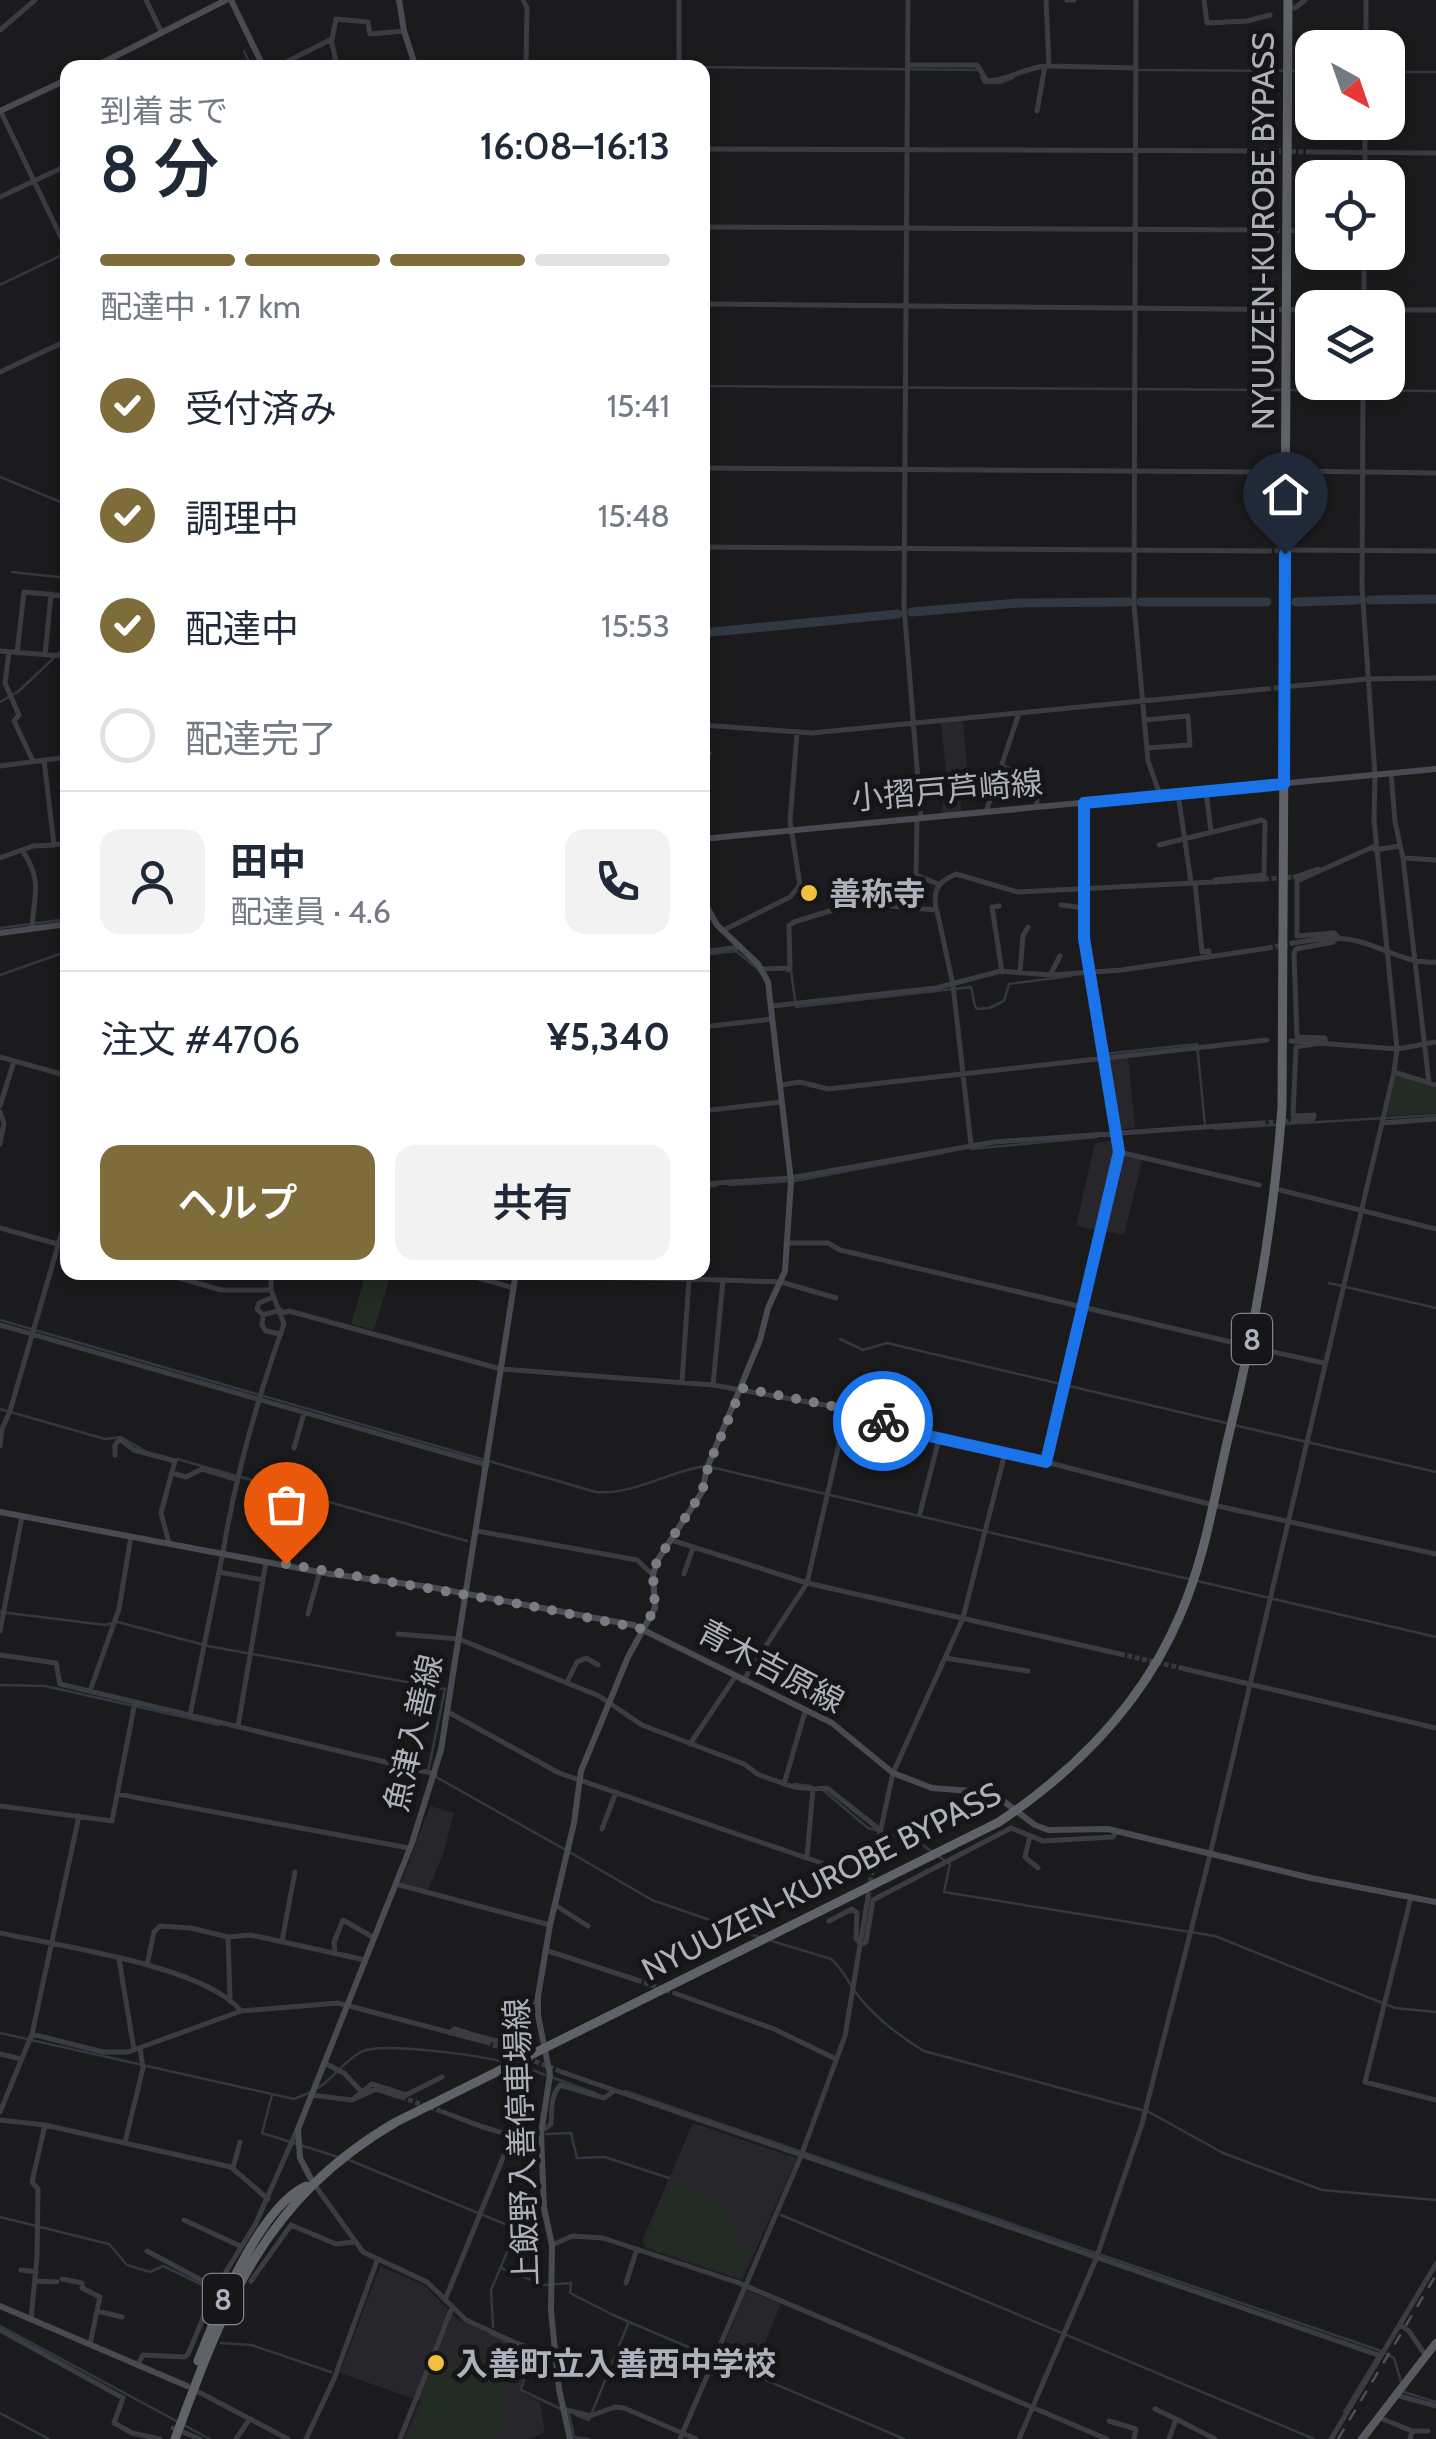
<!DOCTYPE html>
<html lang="ja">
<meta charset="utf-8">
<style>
:root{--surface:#fff;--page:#f2f2f3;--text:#1f2937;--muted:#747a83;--line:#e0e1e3;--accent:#7e6c3a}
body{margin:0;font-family:Cabin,"Noto Sans JP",sans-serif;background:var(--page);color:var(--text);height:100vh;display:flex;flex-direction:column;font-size:38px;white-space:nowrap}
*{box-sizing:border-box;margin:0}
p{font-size:32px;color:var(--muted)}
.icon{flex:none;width:55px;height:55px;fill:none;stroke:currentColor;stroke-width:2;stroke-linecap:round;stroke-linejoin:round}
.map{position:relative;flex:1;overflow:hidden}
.sheet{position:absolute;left:60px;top:60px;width:650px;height:1220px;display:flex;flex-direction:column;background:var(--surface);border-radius:20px;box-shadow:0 5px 25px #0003}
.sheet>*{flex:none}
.needle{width:65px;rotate:140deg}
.fabs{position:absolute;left:1295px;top:30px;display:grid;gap:20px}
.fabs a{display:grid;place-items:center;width:110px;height:110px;border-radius:20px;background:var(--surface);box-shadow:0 5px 25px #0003;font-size:50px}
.pin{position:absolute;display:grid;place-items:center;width:85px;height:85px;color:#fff;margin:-102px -42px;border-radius:50% 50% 50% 0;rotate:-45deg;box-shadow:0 0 10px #0007}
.pin .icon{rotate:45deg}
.courier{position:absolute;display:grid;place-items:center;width:100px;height:100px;margin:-50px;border:8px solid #1a73e8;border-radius:50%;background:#fff;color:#222;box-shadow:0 2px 12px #0007}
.headline em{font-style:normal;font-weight:600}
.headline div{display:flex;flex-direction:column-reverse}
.headline{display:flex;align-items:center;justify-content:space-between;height:170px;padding:0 40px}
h1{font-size:65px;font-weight:600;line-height:75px}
.bar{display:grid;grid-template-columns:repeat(4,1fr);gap:15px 10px;align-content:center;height:120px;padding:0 40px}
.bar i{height:12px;border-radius:8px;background:var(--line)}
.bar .active{background:var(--accent)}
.bar p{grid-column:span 4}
.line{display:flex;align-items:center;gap:25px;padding:0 40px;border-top:2px solid var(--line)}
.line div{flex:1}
.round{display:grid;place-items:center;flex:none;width:105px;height:105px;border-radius:20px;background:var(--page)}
ol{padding:0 40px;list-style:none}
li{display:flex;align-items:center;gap:30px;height:110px}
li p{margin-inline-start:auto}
li .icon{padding:10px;border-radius:50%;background:var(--accent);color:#fff;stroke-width:4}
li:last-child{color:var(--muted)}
li i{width:55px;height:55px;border:5px solid var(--line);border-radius:50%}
.cta{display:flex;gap:20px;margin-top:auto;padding:20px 40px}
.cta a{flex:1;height:115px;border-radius:20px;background:var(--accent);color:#fff;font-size:40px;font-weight:600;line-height:115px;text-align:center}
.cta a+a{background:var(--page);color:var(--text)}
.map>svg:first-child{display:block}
.built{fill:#27262a}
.green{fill:#222b24}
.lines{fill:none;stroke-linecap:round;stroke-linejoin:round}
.stream{stroke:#303941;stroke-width:2.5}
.river{stroke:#303941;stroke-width:9}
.minor-tunnel{stroke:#38393d;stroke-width:5;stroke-dasharray:5 2.5;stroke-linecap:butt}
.tertiary-tunnel{stroke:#38393d;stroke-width:5;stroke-dasharray:5 2.5;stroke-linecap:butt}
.minor{stroke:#3b3c42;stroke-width:5}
.tertiary{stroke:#3b3c42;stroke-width:5}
.secondary{stroke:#494b52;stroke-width:6}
.primary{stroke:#585961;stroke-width:8}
.trunk{stroke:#60626a;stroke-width:9}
.rail{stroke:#4f5057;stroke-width:2.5;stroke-dasharray:12 10;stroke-linecap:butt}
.done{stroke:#7a7c84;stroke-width:10;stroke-dasharray:0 18}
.route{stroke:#1a73e8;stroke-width:12}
.poi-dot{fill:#f2bf3e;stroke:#161518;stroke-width:4}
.labels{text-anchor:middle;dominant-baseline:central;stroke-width:10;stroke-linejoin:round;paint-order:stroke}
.shield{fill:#161518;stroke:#80828b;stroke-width:2.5}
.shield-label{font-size:30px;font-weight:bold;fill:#adb1bc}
.street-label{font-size:32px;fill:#adb1bc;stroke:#161518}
.poi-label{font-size:32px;font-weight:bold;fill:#adb1bc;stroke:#161518;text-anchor:start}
</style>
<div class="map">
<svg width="1436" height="2439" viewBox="0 0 1436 2439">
<rect width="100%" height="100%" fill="#1b1b1d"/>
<path class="built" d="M963,720L969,789L960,790L961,812L941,814L947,783L941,722Z
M1128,1057L1135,1128L1116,1130L1103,1060Z
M1114,1140L1117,1153L1142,1160L1124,1235L1076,1226L1095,1143Z
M430,1806L454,1813L443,1854L428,1890L401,1883Z
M693,2123L797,2158L742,2280L647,2249L642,2241Z
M380,2266L424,2285L458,2320L533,2352L520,2391L540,2402L545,2433L528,2439H404L420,2401L340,2373Z
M747,2290L781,2304L753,2372L719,2357Z"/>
<path class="green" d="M1396,1074L1436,1088V1113L1387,1116Z
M366,1273L390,1276L374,1330L351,1324Z
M672,2183L726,2202L737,2230L733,2242L752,2252L741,2278L650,2248L646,2241Z
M449,2361L509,2384L497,2439H407L435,2372Z"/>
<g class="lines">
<path class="stream" d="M244,51L252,68
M497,65L978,70
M1139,70L1312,71
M1388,72H1436
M981,77L984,83H1000L1013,78
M0,285L66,253
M702,386L1281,390
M1289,390L1436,391
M0,477L68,505
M12,572L68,578
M0,702L19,691L62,650L68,603
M0,928L68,919
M702,955L736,951L759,970
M787,971H791L796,1007L971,987L975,1006L977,1009L989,1008L1004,1001L1009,984L1071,976
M0,975L68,951
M1093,975L1096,997
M1103,1054L1197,1044L1205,1126
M1285,1124L1436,1115
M1215,1129L1277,1125
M971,1149L1097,1137
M729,1185L795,1181L943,1153
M702,1187L716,1186
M1329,1283L1436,1308
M0,1320L596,1492C635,1495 668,1471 706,1466L1436,1637
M840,1339L863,1350L887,1343L1226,1423
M0,1409L105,1439L121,1437L145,1451
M1234,1425L1436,1472
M177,1459L467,1541
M0,1612L105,1625L118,1622L208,1646L445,1689L428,1772
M0,1685L45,1686L219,1725
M436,1777L564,1849
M794,1784L811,1786
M823,1790L868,1828L920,1843L931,1851
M571,1853L652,1900L759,1937
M938,1856L950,1864L944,1892L1215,1936L1395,2008L1436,2012
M772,1941L831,1959C844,1969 849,1986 860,1998C876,2018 902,2038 924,2051L1149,2112L1223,2153L1322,2190L1436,2200
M0,2033L294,2099L311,2092
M518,2065L595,2093
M318,2088C334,2078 345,2060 361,2052C381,2041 480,2056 505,2062
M625,2091L1381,2351L1394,2358L1402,2385
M272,2095L262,2133L341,2158
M546,2134L571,2133L577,2158L605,2157L669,2178
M349,2160L517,2229L491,2290L493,2327
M781,2215L1314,2439
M0,2217L109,2244L127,2265L150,2272L163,2266L211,2289
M501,2268L544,2285L571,2283L570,2293L613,2315L904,2439
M0,2326L210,2439
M491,2334L532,2353L521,2390L561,2409
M221,2343L251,2345L331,2372
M1404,2392L1436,2402
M1344,2412L1379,2354
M0,2413L49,2439
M569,2414L574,2437L589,2439
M576,2415L589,2420L628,2324"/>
<path class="river" d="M1370,600L1436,599
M1141,602H1267
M1296,602L1357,600
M912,612L1019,603L1128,602
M702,633L898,614"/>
<path class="minor-tunnel" d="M1276,151L1308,152
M1267,230L1308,231
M1270,472L1297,471
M1267,551L1295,550
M1266,689L1294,686
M1264,879L1295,877
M1268,948L1292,943
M1261,1123L1293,1121
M1120,1654L1181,1668
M637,1980L677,1994
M486,2042L562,2072
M401,2097L443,2112"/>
<path class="tertiary-tunnel" d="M868,1897L873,1865"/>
<path class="minor" d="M146,0L162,33
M679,0V68
M908,0L904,606L921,818
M1067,0H1074
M1136,0L1134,605L1148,761L1160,795
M1204,0L1207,23L1247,21L1270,15
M1295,8L1305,0
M0,30L35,0
M331,39L336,62L355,68
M908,65H977L987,81C1009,81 1026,66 1049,66L1046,0
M1049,66L1136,68
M274,68L332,39L336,19L368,22L370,34L404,31
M466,68L472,63H526L527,8L523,0
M1037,111L1045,66
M1,112L68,252
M702,149L1276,151
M1308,152L1436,153
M0,197L68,165
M702,227L1267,230
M0,372L68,340
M702,468L1270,472
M1297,471L1436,473
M702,547L1267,551
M1295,550L1436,551
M0,651L62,656L68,651
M9,652L5,683L19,715L14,721L33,761
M17,653L24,592L68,596
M45,655L51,594
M1294,686L1368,679L1436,678
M1145,720L1188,716L1190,745L1147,748
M702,725L812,733L1266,689
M702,750L709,753
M0,766L68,757
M1001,766L1036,779L1037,807
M1391,773L1395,822L1403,858L1429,1083
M1206,791L1211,832
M1178,794L1191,882
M986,812L1019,713
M917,818L916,875L938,884
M54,845L68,843
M1159,845L1262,820L1265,822L1264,875L1215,880L1216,883
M22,850C43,881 34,894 32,927
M1375,850L1399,846
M0,858L33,846L54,845L44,760
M1404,858L1436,860
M1295,877L1318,869
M1061,905L1084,908
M999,906L992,907L1002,972
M937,911L953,985L971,1145
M722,931L790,897L800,885L790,821L797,733
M1292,943C1314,940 1336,935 1357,941C1385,948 1407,964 1436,962
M702,952L740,947
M1209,956V951L1202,952L1195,883L1264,879
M762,969L790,968L789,926L794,922L856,903L936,910C933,890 937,882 956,874L1018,892L1195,883
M1020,973L1023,936L1028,927
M1050,975L1060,956
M772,1006L936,988L1001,971L1050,975L1122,970L1268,948
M702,1027L772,1019
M1291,1041L1397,1049L1436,1042
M0,1057L68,1076
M1394,1072L1436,1085
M781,1085L800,1082L828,1089L1267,1040
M0,1106L14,1061
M702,1111L782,1102
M0,1112L4,1123L0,1144
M1293,1121L1313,1119L1314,1115L1293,1116L1296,1047L1326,1042L1325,1038L1297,1037L1294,954L1296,949L1333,942L1338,937L1334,933L1297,936V881L1375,846
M1382,1123L1436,1119
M1119,1152L1259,1185
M702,1184L790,1178L994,1142L1261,1123
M1280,1190L1436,1229
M0,1228L68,1247
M786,1243H828L840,1250L1235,1343
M159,1272L221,1290H271
M457,1272L514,1288
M516,1276L689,1279
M282,1313L289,1311L501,1369L713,1385L847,1409L939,1439L1046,1462L1213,1505L1436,1554
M263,1315L257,1309L259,1303L273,1297
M0,1325L487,1465
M280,1334L266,1331L262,1325L263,1315L281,1310
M1260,1349L1324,1363
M682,1382L689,1279L723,1280
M713,1385L723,1280L781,1282L836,1298
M0,1446L2,1429L10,1411L68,1211
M294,1448L304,1413
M115,1455V1445L120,1439L134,1450L175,1461L161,1513L169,1543
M1046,1462L1119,1152L1084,938V803
M172,1473L186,1477L202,1469L235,1479
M920,1513L939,1439
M477,1531L637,1560L653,1575
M671,1540L807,1583L1120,1654
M219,1572L263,1580
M684,1574L693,1548
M308,1614L320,1571
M0,1631L22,1516
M398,1634L459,1639L599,1696L642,1725L744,1764L759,1775L794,1787L813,1789L807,1857
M0,1655L56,1663L60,1684L435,1774
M945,1658L1028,1671
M1181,1668L1436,1728
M743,1681L807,1583L847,1409
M567,1682L577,1662L586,1658L598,1665
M90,1691L119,1609L131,1536
M448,1712L559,1773L836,1868
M190,1715L223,1552
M238,1726L266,1562
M690,1744L735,1677
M784,1784L805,1712
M813,1789L827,1788L879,1829
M117,1794L409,1848
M0,1806L112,1821L135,1702
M602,1829L616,1792
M1030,1836L1025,1857L1038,1868
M396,1884L550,1925
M1411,1897L1365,2082L1436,2100
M555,1905L588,1926
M829,1921L852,1909L857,1913L856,1939L862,1944L866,1942L873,1900L1011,1828L1043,1841L1113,1837L1116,1832
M0,1933C59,1946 205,1966 241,2011
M228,1937L230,1997
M282,1941L295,1872
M545,1950L637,1980
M335,1953L334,1942L343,1920L374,1938
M119,1959L134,2050
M147,1965L154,1932L160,1926L191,1928L228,1937L251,1935L365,1960
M677,1994L774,2029L836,2059
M450,2033L454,2029C492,2039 532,2061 532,2003L538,2000
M32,2034L103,2052H128L241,2011L338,2003L486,2042
M0,2054L21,2059
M324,2063L344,2073L361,2091
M562,2072L1381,2356
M311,2095L352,2100L376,2089L401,2097
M352,2100L372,2084L406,2095L442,2077
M0,2112L32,2034L79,1816
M443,2112C473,2122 523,2150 551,2124C552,2111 550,2097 560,2085L604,2098L614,2091
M0,2120L45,2125L231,2167L268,2199
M125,2142L143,2068L140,2048
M233,2168L240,2142
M184,2220L240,2246
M552,2245L572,2236L603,2238L739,2283L1107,2439
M147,2251L216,2288
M21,2270L36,2272
M62,2279L82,2283V2288L100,2297L90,2344
M36,2281L57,2282
M251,2281L291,2225L336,2244L354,2242
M626,2283L637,2249
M97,2311L122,2317
M31,2319L37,2257L38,2189L32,2182L45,2125
M1400,2325L1409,2331L1426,2356
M444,2327L452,2308
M0,2330L123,2398L114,2423L132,2433L160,2439
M138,2364L143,2355L185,2357L188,2354L216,2288L256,2223L297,2130
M563,2409L590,2416L615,2407L624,2408L696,2439
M1155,2409L1176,2419
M1378,2417L1412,2431L1410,2439
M1109,2421L1136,2429L1134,2439
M173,2428L200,2439
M1412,2431H1428
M236,2439L249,2420
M306,2439L334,2379L377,2261
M400,2439L443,2331
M1169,2439L1176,2419L1215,2439
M1331,2439L1436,2264"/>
<path class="tertiary" d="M1366,48V0
M1365,178V122
M702,304L1312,310
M1364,308V252
M1388,310H1436
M223,1552C236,1473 257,1400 284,1324L271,1290V1272
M873,1865L893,1773L963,1618L1005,1453
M314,2184L363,2252L427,2282L466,2320L518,2344L556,2356
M445,2300L513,2133
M193,2389L288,2439
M1396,2395L1436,2406
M680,2439L801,2156L845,2036L868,1897
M1019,2439L1096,2259L1142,2124L1210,1855L1394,1072L1397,1049L1374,820L1375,775L1362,587L1363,382"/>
<path class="secondary" d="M231,0L264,68
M399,0L404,31L416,68
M92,68L226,0
M0,111L68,79
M702,839L1436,769
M0,933L68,924
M0,1512L330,1574L430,1587L633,1625L832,1723L893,1773L932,1788L983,1792L998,1797L1035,1825L1048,1830L1108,1829L1311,1878L1436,1902
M313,2183L300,2158L298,2129L412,1843L441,1750L516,1272
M0,2306L187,2386
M570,2439L559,2389L551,2311L552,2245L544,2208L541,2133L550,2075L538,2015V1996L550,1925L574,1823L581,1771L628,1657L655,1608L653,1575L657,1561L702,1492L707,1468L760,1340L768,1308L785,1271L791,1181L768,982L758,964L717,925L702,898"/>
<path class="primary" d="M1362,2439L1436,2343"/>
<path class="trunk" d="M198,2361C216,2315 259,2207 306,2186
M175,2439C225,2303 264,2199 396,2122L999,1822C1078,1769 1144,1702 1181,1613C1206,1555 1215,1491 1230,1430C1256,1323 1274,1218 1282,1108L1288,0"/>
<path class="rail" d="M1338,2439L1436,2275"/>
</g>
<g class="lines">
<path class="done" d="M286,1564L531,1606L643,1629L655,1608L653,1575L657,1561L702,1492L709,1464L742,1388L847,1409L883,1421"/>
<path class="route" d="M883,1421L920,1434L1046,1462L1119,1152L1084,938V803L1284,784L1285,554"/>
</g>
<g class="poi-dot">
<circle cx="809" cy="893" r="10"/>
<circle cx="436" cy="2363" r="10"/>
</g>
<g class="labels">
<g class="shield">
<rect x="1232" y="1314" width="40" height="50" rx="8"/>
<rect x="203" y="2274" width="40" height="50" rx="8"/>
</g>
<g class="shield-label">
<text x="1252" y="1339">8</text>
<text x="223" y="2299">8</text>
</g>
<g class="street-label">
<text transform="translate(1262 231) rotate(-90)">NYUUZEN-KUROBE BYPASS</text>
<text transform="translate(947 790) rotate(-5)">小摺戸芦崎線</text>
<text transform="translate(771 1666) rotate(28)">青木吉原線</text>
<text transform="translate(413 1733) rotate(-77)">魚津入善線</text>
<text transform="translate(821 1881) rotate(-27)">NYUUZEN-KUROBE BYPASS</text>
<text transform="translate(521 2142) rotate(-92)">上飯野入善停車場線</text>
</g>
<g class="poi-label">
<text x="829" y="893">善称寺</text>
<text x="456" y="2363">入善町立入善西中学校</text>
</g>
</g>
</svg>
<div class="fabs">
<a><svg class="needle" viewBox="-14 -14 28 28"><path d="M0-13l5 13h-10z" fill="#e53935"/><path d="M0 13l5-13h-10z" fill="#747a83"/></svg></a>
<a><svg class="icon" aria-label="locate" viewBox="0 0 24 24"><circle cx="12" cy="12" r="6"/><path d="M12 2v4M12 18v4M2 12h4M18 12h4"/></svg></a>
<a><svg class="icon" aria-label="layers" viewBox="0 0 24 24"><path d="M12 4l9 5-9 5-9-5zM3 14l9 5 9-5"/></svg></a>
</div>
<div class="pin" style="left:286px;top:1564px;background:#ea580c"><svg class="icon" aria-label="bag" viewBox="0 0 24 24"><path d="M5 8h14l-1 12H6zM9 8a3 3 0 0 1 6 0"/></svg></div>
<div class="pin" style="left:1285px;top:554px;background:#1f2937"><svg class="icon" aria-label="home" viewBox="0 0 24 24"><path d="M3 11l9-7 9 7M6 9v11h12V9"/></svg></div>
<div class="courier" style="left:883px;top:1421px"><svg class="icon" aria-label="bike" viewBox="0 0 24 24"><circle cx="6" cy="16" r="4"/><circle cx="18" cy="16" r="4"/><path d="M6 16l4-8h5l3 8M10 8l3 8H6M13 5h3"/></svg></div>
<section class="sheet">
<div class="headline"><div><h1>8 分</h1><p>到着まで</p></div><em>16:08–16:13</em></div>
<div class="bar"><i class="active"></i><i class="active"></i><i class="active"></i><i></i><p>配達中 · 1.7 km</p></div>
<ol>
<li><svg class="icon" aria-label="check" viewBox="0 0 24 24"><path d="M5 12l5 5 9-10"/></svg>受付済み<p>15:41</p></li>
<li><svg class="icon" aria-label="check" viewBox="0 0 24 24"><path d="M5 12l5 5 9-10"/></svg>調理中<p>15:48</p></li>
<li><svg class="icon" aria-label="check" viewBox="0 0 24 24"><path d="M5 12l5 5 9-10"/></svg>配達中<p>15:53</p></li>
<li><i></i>配達完了</li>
</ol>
<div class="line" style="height:180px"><a class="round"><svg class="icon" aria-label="person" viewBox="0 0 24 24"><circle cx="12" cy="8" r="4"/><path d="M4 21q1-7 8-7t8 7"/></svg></a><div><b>田中</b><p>配達員 · 4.6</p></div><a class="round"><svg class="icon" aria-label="phone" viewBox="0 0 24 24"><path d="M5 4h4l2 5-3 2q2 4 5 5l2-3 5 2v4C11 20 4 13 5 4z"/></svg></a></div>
<div class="line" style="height:130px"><div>注文 #4706</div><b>¥5,340</b></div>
<div class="cta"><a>ヘルプ</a><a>共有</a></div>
</section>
</div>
